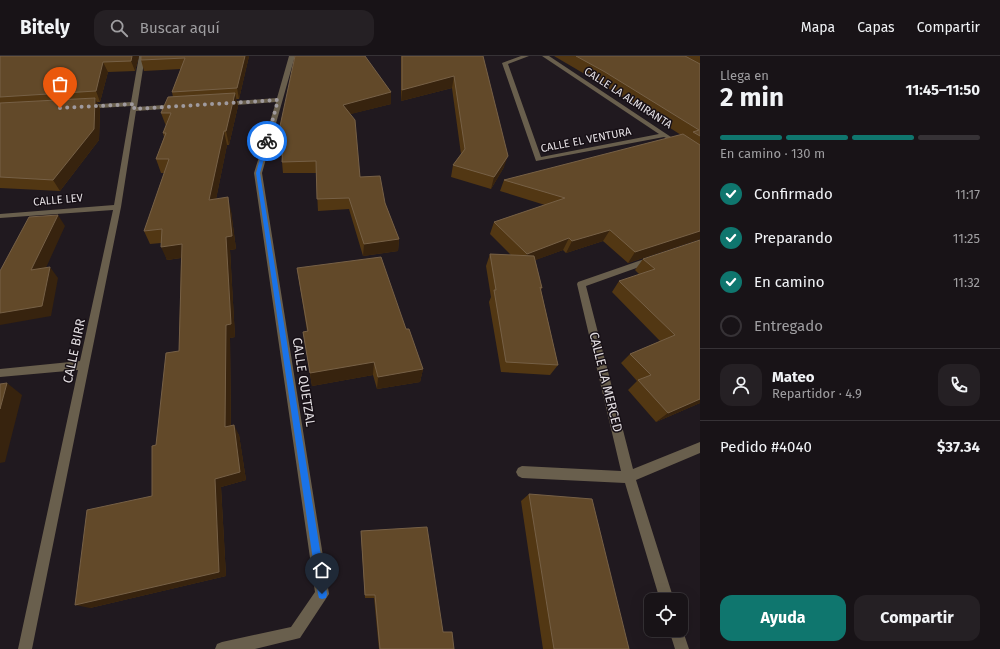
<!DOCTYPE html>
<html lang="es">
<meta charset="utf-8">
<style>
:root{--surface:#181317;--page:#252024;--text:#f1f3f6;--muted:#9f9ea1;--line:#363236;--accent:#0f766e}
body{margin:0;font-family:"Fira Sans",sans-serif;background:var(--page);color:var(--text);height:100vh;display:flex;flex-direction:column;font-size:15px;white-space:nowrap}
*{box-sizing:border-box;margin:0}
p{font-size:13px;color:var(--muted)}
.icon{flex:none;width:22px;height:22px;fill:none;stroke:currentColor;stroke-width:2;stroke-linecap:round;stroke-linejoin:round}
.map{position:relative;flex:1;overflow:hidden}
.details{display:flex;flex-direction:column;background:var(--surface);width:300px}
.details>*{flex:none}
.tools{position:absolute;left:644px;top:537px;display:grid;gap:8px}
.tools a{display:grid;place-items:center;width:44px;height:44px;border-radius:8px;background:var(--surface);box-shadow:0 4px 16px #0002,0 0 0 1px var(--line);font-size:20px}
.pin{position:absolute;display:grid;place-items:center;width:34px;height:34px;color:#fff;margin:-41px -17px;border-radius:50% 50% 50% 0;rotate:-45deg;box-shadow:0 0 4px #0007}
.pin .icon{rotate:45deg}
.courier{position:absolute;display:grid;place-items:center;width:40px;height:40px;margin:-20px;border:3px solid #1a73e8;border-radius:50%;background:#fff;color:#222;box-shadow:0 1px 5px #0007}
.head em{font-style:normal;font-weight:700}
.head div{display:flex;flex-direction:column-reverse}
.head{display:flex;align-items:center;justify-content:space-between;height:68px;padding:0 20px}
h1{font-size:26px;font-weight:700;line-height:30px}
.bar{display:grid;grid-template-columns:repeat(4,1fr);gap:6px 4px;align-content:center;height:48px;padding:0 20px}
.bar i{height:5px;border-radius:3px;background:var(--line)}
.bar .selected{background:var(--accent)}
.bar p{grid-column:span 4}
.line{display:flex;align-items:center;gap:10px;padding:0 20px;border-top:1px solid var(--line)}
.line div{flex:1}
.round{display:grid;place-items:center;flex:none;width:42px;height:42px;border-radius:12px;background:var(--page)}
ol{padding:0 20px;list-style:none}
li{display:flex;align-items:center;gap:12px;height:44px}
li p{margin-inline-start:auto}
li .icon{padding:4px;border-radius:50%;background:var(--accent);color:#fff;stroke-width:4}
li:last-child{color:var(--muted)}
li i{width:22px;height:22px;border:2px solid var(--line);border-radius:50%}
.action{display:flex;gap:8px;margin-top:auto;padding:8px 20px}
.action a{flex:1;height:46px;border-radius:12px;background:var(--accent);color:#fff;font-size:16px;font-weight:700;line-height:46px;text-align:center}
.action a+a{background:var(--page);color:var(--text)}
header{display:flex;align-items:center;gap:24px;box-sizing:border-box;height:56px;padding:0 20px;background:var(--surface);border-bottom:1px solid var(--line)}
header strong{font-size:19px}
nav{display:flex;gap:22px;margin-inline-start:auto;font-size:14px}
.search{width:280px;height:36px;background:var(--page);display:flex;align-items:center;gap:10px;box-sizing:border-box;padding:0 14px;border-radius:12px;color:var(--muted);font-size:15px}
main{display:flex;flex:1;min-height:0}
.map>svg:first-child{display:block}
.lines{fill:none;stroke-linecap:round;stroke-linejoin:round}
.street{fill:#695f4d;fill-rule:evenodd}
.wall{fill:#523713}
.shaded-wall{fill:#37230e}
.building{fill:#624929;stroke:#766046}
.route{fill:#1a73e8}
.done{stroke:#9f9a9e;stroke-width:4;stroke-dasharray:0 7.2}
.labels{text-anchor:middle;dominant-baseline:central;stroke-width:3;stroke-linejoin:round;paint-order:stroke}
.far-street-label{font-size:11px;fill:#e4dfe3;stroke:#171016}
.street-label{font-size:13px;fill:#e4dfe3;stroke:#171016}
</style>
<header>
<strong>Bitely</strong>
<div class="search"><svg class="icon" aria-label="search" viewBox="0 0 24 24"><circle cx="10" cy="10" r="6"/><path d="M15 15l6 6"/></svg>Buscar aquí</div>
<nav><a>Mapa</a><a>Capas</a><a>Compartir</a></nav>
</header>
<main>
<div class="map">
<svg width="700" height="593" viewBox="0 0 700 593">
<rect width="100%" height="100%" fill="#20191f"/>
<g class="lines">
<path class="street" d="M139,0H145L137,51L177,48L180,50L177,52L136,55L121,151L32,593H18L78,314L0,321V313L80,305L113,154L0,162V158L114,149L131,50L85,53L82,51L85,49L131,46Z
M289,0H295L262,117L329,538L300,582L255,593H215L217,588L222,586L291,571L315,536L254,117L276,46L224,50L221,48L224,46L277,42Z
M521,0H529L508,8L541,101L659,78L542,0H549L671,81L668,83L664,81L536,105L502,7Z
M653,200L657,203L656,205L586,230L633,413L700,386V397L636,424L674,544H660L625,427L522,422L518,420L516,416L518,412L522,410L621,415L577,228L578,226Z
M681,569L689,593H675L669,574H681Z"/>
</g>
<path class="wall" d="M0,0H139L135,15L108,16L100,46H97L100,53L99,84L60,135L0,132Z
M141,0H249L239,43H236L238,50L229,89H227L216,143L231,155L236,193L230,194L235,281L230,282L231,370L239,379L246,424L221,431L226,520L90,552L152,440L156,389L179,295L181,202L167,204L161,187L150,188L144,175L164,117H161L156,103L164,81L163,77L166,70L161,57L173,41L172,36L181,13L144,15L141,4Z
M401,0H483L504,111L491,133L451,121L453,109L461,98L452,32L401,45Z
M554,0H700V183L628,207L603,185L566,197L563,194L535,204L542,232L541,234L558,309L550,319L501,316L489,246L491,241L486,210L490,198L511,199L490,178L494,166L545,149L500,135L504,124L681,79L600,27Z
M391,36V48L350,58L360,121L385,147L399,183L398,195L363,200L349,153L318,155L316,117H283L282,106V100H278L276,89Z
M700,184V347L656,366L628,334L637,325L621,307L630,298L660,285L612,236L619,225L640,219L635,214L643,203Z
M297,212L406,273L423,313L420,326L377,333L373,319L312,330L303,276L307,275Z
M529,438L629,593H543L521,445Z
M361,475L443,576L454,593H379L374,542H365L361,480Z"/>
<path class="shaded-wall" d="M132,0H139L135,15L131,5Z
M245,0H249L239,43L237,32Z
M103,6L108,16L100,46L96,35Z
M454,20L452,32L401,45L402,34Z
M391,36V48L343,60V49Z
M235,37L238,50L229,89L226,75Z
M95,42L100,53L99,84L60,135L53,124Z
M224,75L227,89L213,158L209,144Z
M508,100L504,111L491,133L494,121Z
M228,141L231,155L236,193L230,194L235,281L230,282L231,381L225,371L226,181Z
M58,159L65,170L40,225L31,214Z
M610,174L603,185L566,197L572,185Z
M700,175V183L628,207L635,196Z
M569,182L563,194L522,209L527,198Z
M399,183L398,195L363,200L364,188Z
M182,188L187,201L167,204L161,191Z
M50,211L58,222L51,260L0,269V257Z
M374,306L373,319L312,330L310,317Z
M423,313L420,326L377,333L378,321Z
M7,327L22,339L5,406L0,407V353Z
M700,343V347L656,366L668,357Z
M234,369L239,379L246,424L221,431L226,520L90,552L75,549L215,423Z"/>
<path class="building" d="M0,0H132L131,5L103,6L96,35L0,41Z
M141,0H245L237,32L172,36L185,2L141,4Z
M295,0H365L391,36L343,49L355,64L360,121L380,120L385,147L399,183L364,188L349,142L317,143L316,105L282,106L283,88L276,89Z
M402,0H483L508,100L494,121L453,109L465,93L454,20L402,34Z
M576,0H685L700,8V80L693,76L699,74L605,16Z
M235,37L226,75H224L209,144L228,141L232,180L226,181L231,268L226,269L225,371L234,369L240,416L215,423L219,516L75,549L87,454L152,440V390L156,389L166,297L179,295L182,188L161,191L162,173L144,175L169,103H156L166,77H163L171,57H161L168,41Z
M95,42L94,73L53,124L0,121V47Z
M683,78L700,89V175L635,196L610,174L572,185L569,182L527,198L494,166L565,142L504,124Z
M58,159L31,214L50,211L42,250L0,257V215L29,161Z
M700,184V343L668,357L638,324L651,319L630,298L675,279L619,225L655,213L643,203Z
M490,198L534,200L542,232L540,231L558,309L506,306L494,234H496Z
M381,201L406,273H409L423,313L378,321L374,306L310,317L303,276L308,275L297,212Z
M7,327L0,353V328Z
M529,438L592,443L629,593H554Z
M427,471L443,576H452L454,593H380L375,539H365L361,475Z"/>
<path class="route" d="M265,84L269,85L260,117L327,538L326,542L322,543L319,542L318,538L256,117Z"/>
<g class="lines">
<path class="done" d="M60,52L135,48L134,53L278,44L267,85"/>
</g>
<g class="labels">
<g class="far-street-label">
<text transform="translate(628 42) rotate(33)">CALLE LA ALMIRANTA</text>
<text transform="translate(586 84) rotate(-11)">CALLE EL VENTURA</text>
<text transform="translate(58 144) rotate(-5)">CALLE LEV</text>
</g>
<g class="street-label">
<text transform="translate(74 295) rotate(-78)">CALLE BIRR</text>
<text transform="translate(304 326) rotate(81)">CALLE QUETZAL</text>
<text transform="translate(606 326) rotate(76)">CALLE LA MERCED</text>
</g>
</g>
</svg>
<div class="tools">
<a><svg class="icon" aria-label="locate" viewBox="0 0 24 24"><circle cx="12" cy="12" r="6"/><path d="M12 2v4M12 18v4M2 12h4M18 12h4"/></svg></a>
</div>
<div class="pin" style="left:60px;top:52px;background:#ea580c"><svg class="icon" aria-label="bag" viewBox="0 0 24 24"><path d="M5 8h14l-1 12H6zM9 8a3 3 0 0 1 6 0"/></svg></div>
<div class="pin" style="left:322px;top:538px;background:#1f2937"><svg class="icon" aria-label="home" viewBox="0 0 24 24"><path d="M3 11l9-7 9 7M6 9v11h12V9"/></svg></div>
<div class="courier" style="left:267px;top:85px"><svg class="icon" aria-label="bike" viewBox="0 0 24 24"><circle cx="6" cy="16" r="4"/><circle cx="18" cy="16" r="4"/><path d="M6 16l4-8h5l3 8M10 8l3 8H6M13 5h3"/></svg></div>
</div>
<section class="details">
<div class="head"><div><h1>2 min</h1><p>Llega en</p></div><em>11:45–11:50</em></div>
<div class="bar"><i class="selected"></i><i class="selected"></i><i class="selected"></i><i></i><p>En camino · 130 m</p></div>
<ol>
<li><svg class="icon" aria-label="check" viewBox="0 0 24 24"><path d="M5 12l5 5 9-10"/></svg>Confirmado<p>11:17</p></li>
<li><svg class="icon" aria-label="check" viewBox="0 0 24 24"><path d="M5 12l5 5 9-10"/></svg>Preparando<p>11:25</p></li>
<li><svg class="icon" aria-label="check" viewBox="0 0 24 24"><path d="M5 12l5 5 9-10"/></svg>En camino<p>11:32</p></li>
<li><i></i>Entregado</li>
</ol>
<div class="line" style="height:72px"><a class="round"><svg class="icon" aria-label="person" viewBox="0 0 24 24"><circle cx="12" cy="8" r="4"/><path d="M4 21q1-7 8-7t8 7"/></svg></a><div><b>Mateo</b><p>Repartidor · 4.9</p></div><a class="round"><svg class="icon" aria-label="phone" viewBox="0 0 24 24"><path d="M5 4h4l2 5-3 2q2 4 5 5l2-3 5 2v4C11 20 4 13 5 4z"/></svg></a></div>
<div class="line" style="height:52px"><div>Pedido #4040</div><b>$37.34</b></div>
<div class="action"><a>Ayuda</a><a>Compartir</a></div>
</section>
</main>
